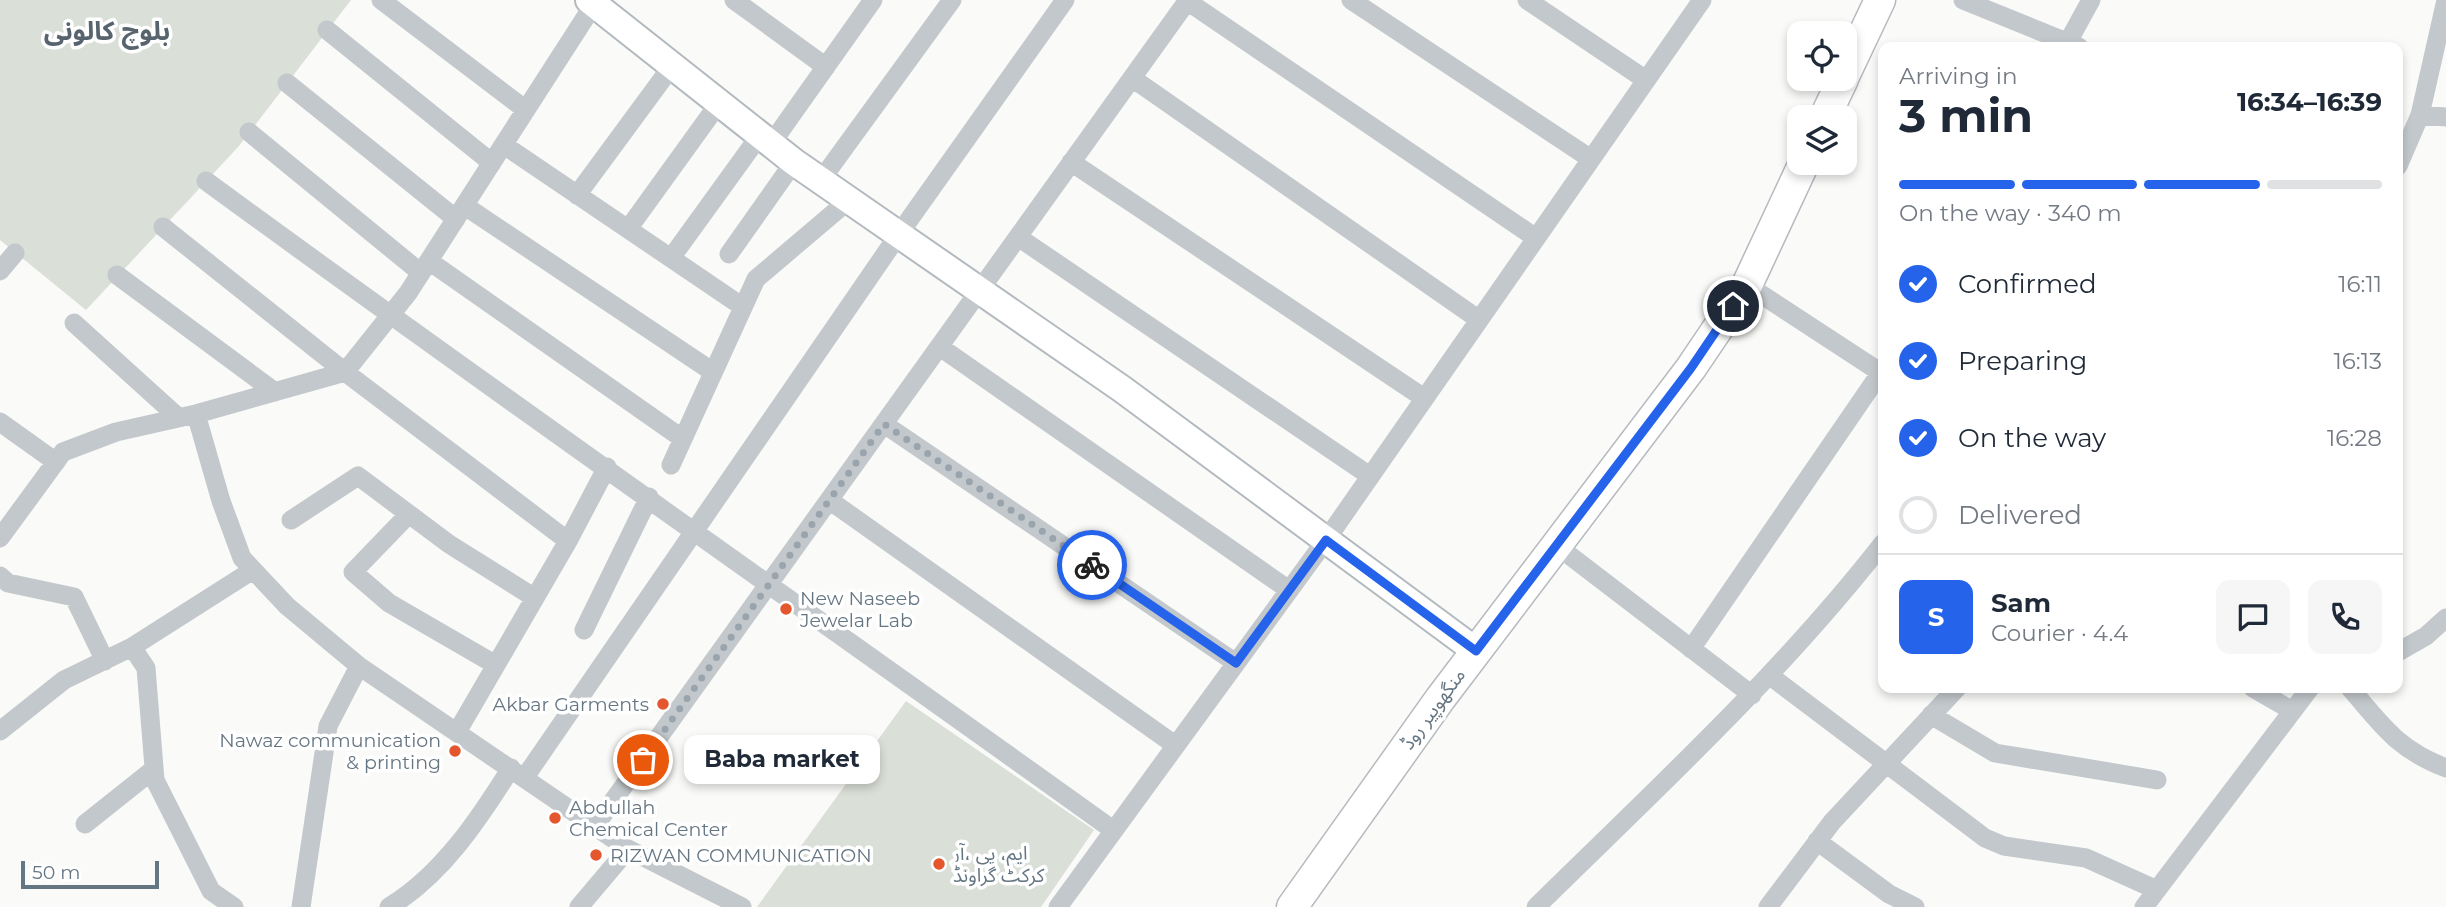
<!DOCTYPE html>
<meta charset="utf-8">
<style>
:root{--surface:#fff;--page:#f6f6f7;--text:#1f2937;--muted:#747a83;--line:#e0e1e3;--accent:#2563eb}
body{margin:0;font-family:Montserrat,"Noto Sans Arabic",sans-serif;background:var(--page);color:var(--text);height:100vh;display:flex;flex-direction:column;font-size:26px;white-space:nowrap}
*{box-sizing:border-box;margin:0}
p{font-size:23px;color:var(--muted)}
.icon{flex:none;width:38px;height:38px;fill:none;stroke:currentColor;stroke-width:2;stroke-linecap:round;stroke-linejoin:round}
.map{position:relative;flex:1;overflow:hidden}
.drawer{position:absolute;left:1878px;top:42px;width:525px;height:651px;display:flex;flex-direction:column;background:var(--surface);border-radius:14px;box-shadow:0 4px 10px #0003}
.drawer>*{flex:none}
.fabs{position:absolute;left:1787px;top:21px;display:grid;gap:14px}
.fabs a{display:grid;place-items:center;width:70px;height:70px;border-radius:14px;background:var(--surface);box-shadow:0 4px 10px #0003;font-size:35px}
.scale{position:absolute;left:21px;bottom:18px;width:138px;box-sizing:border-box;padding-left:7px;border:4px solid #657683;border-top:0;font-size:19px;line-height:24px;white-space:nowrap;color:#657683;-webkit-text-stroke:5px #fff;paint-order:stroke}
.pin{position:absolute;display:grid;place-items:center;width:60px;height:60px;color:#fff;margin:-30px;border:4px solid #fff;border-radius:50%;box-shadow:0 2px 7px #0007}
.courier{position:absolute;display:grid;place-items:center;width:70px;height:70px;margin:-35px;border:5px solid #2563eb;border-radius:50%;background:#fff;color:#222;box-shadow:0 2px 9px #0007}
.bubble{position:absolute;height:49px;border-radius:14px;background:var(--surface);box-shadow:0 4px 10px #0003;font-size:23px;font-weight:700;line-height:49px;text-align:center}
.summary em{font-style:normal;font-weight:700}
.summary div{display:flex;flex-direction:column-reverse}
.summary{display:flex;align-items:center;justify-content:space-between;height:119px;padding:0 21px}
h1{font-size:46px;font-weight:700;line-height:52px}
.bar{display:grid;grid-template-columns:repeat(4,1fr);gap:10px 7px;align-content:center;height:84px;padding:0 21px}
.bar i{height:9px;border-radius:5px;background:var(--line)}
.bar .active{background:var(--accent)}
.bar p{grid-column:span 4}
.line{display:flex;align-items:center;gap:18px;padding:0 21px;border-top:2px solid var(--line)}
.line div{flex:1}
.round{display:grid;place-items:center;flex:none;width:74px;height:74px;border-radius:14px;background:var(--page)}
ol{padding:0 21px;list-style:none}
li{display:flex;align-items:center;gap:21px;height:77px}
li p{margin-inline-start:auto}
li .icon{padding:7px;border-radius:50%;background:var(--accent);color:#fff;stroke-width:4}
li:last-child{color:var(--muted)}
li i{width:38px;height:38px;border:4px solid var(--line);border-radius:50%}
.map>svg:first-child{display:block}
.green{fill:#dadfd7}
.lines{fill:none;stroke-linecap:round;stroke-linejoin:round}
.secondary-casing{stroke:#b3babf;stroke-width:30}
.primary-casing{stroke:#b5babe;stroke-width:33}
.street{stroke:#c3c8cc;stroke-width:19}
.secondary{stroke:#fff;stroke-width:26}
.primary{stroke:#fff;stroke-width:30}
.done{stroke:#99a4ac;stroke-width:7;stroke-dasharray:0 12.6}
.route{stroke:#2563eb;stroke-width:9}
.poi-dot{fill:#e4572e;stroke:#fff;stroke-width:2.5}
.labels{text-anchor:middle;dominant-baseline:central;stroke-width:7;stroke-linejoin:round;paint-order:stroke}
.poi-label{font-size:19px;fill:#657683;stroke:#fff;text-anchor:start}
.street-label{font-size:19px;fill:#657683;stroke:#fff}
.district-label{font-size:26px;font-weight:bold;fill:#57646e;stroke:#fff}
</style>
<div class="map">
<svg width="2446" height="907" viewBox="0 0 2446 907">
<rect width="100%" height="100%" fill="#fafaf8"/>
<path class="green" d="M0,0H351L239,146L86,310L0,240Z
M906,701L1094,830L1041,907H757Z"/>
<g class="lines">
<g class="secondary-casing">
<path id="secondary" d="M589,0L794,162L1122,389L1476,651"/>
</g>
<g class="primary-casing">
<path id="primary" d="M1844,76L1880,0
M1825,117L1843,79
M1292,907L1440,699L1691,368L1747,285L1804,163"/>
</g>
<path class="street" d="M381,0L526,110
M734,0L826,67
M1351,0L1591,159
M1527,0L1646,80
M1963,0L2079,47
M1187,1L1536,238
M327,30L492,163
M2068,42L2091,0
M1132,78L1478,319
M287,83L456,219
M2420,115L2446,117
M249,132L421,273
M771,144L873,0
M504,145L743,307
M1071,162L1424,398
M2398,166L2420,115L2446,0
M821,180L952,0
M206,181C506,401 811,613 1113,830
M577,195L672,66
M465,206L713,372
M163,227L345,372L568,541
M628,229L719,103
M1018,237L1370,476
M729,254L794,162
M671,258L760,135
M429,261L683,439
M0,271L15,253
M117,275L275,392
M1747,285L1883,374
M74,323L179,418
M940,347L1289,590
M196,414L221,501L242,558L287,606L359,666L628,849L742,907
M0,422L56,462
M884,424L1236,663
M671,465L756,279L849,200
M829,500L1175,745
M409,514L353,572L389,603L496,665
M291,520L358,476L449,544L535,598
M0,538L63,452L116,432L196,414L345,372L408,293L594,4
M1556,545L1752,695
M0,576L8,583L74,597L105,661
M584,630L649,497
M132,647L253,570
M1691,649L1881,372
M2398,652L2426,636L2446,618
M1769,675L1985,838L2004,846L2086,858L2157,890
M2253,688L2291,710
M2350,688C2383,726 2397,749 2446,768
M1931,715L1995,753L2157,780
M0,731L64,680L132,647L146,668L155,780L211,891L234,907
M457,732L568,541L607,467
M525,777L899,234L1065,0
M85,824L154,769
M595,826L1188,0
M1817,841L1889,894L1915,907
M301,907L328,726L359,666
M389,907C442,875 479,819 511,768
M579,907L628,849
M1058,907L1326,540L1702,0
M1536,907C1655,790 1780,675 1883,543
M1768,907L1832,822L1957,688
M2144,907L2310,688"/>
<use href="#secondary" class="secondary"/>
<use href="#primary" class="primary"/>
</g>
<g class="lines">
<path class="done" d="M643,760L884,424L1092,565"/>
<path class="route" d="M1092,565L1236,663L1326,540L1476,651L1691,368L1733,306"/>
</g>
<g class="poi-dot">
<circle cx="786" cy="609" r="7"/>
<circle cx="663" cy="704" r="7"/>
<circle cx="455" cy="751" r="7"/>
<circle cx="555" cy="818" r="7"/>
<circle cx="596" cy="855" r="7"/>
<circle cx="939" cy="864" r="7"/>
</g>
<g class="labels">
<g class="poi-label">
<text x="800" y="598">New Naseeb<tspan x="800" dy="22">Jewelar Lab</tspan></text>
<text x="649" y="704" text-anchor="end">Akbar Garments</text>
<text x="441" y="740" text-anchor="end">Nawaz communication<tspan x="441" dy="22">&amp; printing</tspan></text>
<text x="569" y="807">Abdullah<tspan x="569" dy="22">Chemical Center</tspan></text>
<text x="953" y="853">ایم، پی ،آر<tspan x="953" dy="22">کرکٹ گراونڈ</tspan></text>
<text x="610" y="855">RIZWAN COMMUNICATION</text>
</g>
<g class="street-label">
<text transform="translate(1433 709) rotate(-54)">منگھوپیر روڈ</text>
</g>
<g class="district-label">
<text x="107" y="31">بلوچ کالونی</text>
</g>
</g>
</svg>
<div class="fabs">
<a><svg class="icon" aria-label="locate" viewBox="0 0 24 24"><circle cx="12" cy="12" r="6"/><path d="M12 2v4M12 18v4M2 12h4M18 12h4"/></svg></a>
<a><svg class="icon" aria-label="layers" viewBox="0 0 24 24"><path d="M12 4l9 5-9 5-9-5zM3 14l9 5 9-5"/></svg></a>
</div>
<div class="scale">50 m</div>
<div class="pin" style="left:643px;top:760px;background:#ea580c"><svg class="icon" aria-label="bag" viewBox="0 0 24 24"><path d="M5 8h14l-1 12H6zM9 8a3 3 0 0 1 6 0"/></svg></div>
<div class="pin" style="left:1733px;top:306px;background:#1f2937"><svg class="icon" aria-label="home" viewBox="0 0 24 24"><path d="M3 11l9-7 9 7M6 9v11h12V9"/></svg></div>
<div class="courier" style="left:1092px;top:565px"><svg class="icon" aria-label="bike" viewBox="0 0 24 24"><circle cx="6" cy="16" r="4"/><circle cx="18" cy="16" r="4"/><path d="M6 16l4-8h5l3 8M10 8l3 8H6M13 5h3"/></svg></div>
<div class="bubble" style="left:684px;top:735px;width:196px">Baba market</div>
<section class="drawer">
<div class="summary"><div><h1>3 min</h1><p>Arriving in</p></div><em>16:34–16:39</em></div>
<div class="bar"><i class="active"></i><i class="active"></i><i class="active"></i><i></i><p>On the way · 340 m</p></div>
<ol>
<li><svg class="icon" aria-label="check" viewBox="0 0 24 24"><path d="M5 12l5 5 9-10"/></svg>Confirmed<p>16:11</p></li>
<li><svg class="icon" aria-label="check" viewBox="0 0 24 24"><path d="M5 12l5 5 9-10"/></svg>Preparing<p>16:13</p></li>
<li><svg class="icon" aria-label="check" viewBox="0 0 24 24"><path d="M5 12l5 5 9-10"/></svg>On the way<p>16:28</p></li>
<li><i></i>Delivered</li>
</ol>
<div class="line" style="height:126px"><b class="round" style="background:var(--accent);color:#fff">S</b><div><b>Sam</b><p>Courier · 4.4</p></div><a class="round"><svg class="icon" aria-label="chat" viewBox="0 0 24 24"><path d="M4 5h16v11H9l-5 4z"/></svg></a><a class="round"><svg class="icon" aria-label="phone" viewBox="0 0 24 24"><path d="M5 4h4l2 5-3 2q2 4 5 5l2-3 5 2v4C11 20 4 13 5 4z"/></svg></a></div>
</section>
</div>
